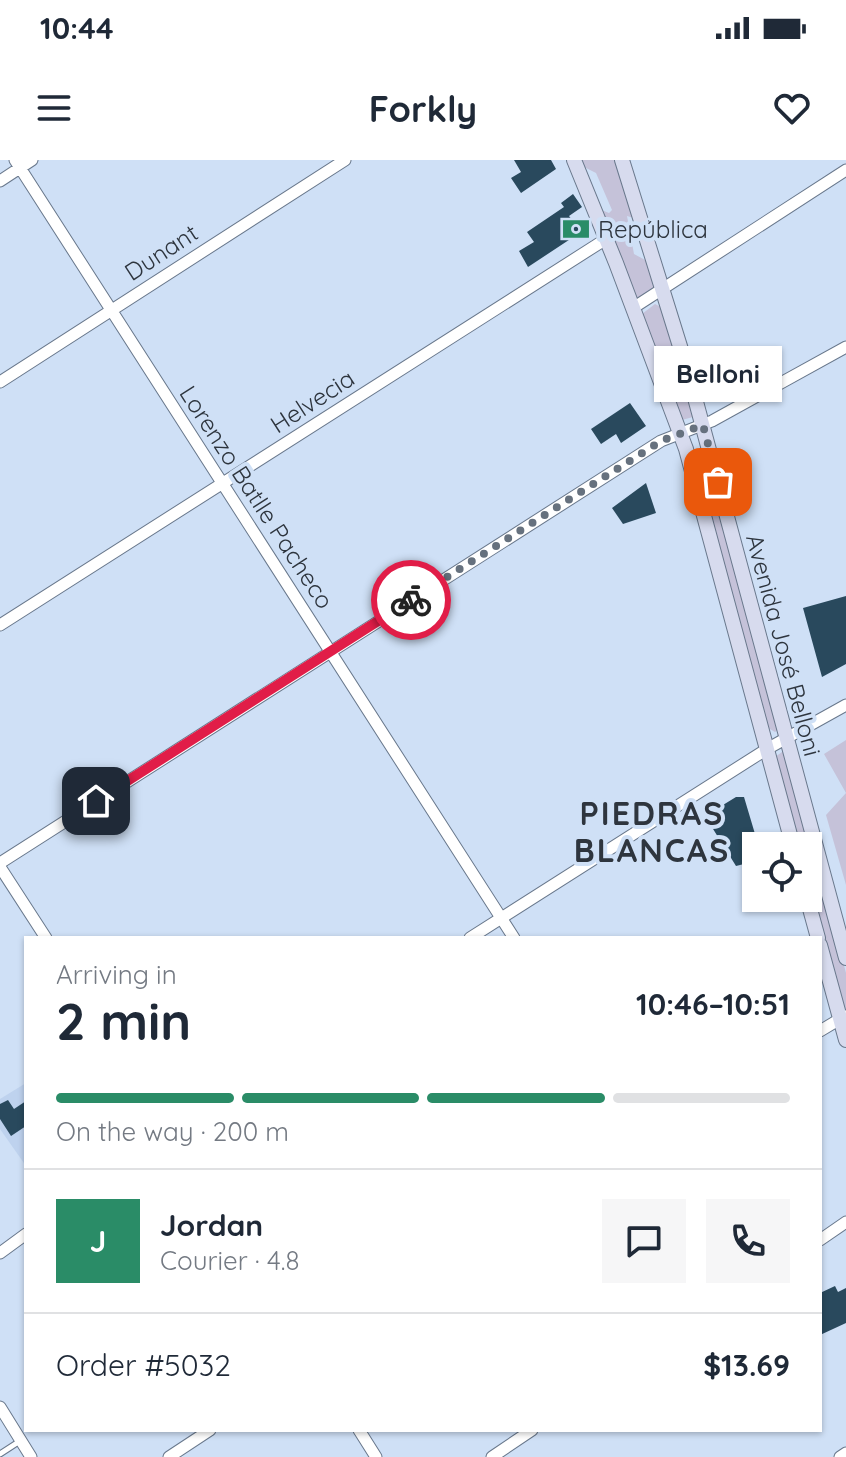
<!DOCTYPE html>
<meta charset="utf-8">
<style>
:root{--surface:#fff;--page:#f6f6f7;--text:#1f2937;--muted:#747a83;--line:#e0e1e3;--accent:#2a8c67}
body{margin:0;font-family:Quicksand,sans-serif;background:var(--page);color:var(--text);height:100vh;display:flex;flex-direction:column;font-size:30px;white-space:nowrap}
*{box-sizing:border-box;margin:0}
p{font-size:26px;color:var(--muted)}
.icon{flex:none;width:44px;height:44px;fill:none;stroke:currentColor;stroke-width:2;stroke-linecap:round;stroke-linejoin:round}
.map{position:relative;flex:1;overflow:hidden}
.panel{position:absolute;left:24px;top:776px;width:798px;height:496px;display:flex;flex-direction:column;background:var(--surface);border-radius:0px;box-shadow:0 2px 6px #0004}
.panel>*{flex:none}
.controls{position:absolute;left:742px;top:672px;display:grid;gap:16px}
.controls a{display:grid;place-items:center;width:80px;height:80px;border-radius:0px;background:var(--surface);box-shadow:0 2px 6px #0004;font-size:40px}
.pin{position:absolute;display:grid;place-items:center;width:68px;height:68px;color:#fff;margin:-34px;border-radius:16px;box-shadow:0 4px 12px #0006}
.courier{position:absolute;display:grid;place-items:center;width:80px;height:80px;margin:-40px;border:6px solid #e11d48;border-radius:50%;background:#fff;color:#222;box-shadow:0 2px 10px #0007}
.bubble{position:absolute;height:56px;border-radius:0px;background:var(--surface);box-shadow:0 2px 6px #0004;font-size:26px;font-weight:700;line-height:56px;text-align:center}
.overview em{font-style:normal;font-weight:700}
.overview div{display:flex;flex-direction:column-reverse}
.overview{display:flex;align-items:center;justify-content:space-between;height:136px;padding:0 32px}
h1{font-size:52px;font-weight:700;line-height:60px}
.bar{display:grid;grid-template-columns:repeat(4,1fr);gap:12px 8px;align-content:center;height:96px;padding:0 32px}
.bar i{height:10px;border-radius:6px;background:var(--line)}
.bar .current{background:var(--accent)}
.bar p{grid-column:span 4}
.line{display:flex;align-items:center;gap:20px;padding:0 32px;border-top:2px solid var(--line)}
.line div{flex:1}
.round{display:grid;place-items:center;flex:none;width:84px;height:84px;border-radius:0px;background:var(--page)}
.status{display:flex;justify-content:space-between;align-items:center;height:56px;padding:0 40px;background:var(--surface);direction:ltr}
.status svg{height:22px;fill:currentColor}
header{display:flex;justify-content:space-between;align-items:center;height:104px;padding:0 32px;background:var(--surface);font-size:36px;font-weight:700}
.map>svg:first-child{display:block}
.built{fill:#bed2ee}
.green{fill:#c5c2d9}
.building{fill:#29495d}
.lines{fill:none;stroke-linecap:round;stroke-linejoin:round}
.lane-casing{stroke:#69788c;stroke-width:7}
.street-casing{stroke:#69788c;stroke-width:13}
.secondary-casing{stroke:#69788c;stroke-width:16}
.lane{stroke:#fff;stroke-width:5}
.street{stroke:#fff;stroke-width:11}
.secondary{stroke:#d7dbee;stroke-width:14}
.done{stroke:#66717e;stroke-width:8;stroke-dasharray:0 14.4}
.route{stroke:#e11d48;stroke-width:10}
.labels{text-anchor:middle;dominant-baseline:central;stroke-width:8;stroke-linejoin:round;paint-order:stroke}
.poi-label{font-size:24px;fill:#2e353e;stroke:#cfe0f6;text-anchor:start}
.street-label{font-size:24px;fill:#2e353e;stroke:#cfe0f6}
.district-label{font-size:32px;font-weight:bold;letter-spacing:2px;fill:#2e353e;stroke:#cfe0f6}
</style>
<div class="status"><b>10:44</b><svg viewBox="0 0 49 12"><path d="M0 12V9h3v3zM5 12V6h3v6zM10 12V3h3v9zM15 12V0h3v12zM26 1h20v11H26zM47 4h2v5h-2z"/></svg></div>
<header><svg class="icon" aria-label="menu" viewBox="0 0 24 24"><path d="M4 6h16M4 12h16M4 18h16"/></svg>Forkly<svg class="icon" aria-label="heart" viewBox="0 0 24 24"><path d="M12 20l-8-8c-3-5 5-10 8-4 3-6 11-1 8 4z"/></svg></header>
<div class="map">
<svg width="846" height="1297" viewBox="0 0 846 1297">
<rect width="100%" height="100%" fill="#cfe0f6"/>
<path class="built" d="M26,923V1006L0,969V939Z"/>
<path class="green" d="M581,0H618L637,59L627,56L634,94L647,101L655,125L653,133L640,139L635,137L599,49L609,53L612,50L596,13L584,7Z
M655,144L661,147L693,257L678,261L642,154Z
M700,292L703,295L778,564L779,569L775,572L768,568L694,295Z
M846,580V725L826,655L846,633L824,594Z
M782,592L789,595L846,813V850L841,848L808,726V686H797L775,597Z"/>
<path class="building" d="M514,0H551L556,9L521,33L511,18L521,12Z
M573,34L582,47L569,56L581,72L528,107L519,91L534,82L527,72L564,47L561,43Z
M630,243L646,266L621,283L616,274L601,284L591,269Z
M646,323L656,353L623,364L612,348Z
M846,436V504L822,517L803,448Z
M736,637H744L758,684L748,687L752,702L736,706L705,656Z
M8,940L14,949L26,941V966L11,976L0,959V944Z
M835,1126L838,1132L846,1128V1163L820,1175V1133Z"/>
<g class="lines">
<g class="lane-casing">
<path id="lane" d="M0,1294L20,1281"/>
</g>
<g class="street-casing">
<path id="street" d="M15,0L514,778
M0,21L32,0
M633,148L846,10
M0,222L345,0
M0,465L606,79
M0,703L661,281L712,261L846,187
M0,707L46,778
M470,778L767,589L846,545
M820,871L845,856
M820,1080L846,1062
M0,1093L26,1074
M0,1247L31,1297
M359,1270L376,1297
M169,1297L210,1270
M492,1297L532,1270
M840,1297L846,1293"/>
</g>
<g class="secondary-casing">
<path id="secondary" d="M574,0L616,103L686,289L793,686
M622,0L688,212L846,798
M807,738L818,778
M820,785L846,880"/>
</g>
<use href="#lane" class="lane"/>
<use href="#street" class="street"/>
<use href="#secondary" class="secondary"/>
</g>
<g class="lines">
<path class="done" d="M411,440L661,281L703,265L718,322"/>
<path class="route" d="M96,641L411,440"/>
</g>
<defs>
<g id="bank-bare" transform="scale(2.16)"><path d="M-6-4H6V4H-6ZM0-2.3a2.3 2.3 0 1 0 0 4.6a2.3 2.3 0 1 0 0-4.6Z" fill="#2a8c67" stroke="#cfe0f6" stroke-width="2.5" paint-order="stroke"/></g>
</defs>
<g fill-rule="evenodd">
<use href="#bank-bare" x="576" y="69"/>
</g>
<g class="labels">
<g class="poi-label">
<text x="598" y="69">República</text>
</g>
<g class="street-label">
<text transform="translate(161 92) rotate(-33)">Dunant</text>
<text transform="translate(312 241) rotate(-33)">Helvecia</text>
<text transform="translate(257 337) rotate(57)">Lorenzo Batlle Pacheco</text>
<text transform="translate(784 485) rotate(75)">Avenida José Belloni</text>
</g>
<g class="district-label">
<text x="652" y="653">PIEDRAS<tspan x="652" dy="37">BLANCAS</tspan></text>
</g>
</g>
</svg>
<div class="controls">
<a><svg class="icon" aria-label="locate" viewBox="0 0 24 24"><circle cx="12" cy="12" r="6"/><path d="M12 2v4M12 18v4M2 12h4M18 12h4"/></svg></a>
</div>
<div class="pin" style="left:718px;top:322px;background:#ea580c"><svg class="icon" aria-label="bag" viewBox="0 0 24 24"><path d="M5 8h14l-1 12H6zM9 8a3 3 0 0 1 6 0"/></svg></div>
<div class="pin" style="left:96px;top:641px;background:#1f2937"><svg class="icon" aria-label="home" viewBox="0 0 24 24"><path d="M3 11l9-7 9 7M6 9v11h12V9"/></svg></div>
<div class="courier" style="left:411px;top:440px"><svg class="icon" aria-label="bike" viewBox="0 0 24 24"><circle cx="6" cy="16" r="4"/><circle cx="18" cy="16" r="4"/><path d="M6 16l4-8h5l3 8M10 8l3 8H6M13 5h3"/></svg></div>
<div class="bubble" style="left:654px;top:186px;width:128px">Belloni</div>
<section class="panel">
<div class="overview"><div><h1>2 min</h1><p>Arriving in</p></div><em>10:46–10:51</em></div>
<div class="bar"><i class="current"></i><i class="current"></i><i class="current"></i><i></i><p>On the way · 200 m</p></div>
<div class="line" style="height:144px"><b class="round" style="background:var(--accent);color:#fff">J</b><div><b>Jordan</b><p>Courier · 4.8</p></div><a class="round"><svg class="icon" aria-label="chat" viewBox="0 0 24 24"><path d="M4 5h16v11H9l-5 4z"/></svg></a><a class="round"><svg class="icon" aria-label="phone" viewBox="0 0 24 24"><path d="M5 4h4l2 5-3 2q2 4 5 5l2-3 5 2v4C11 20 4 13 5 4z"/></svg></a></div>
<div class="line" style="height:104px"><div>Order #5032</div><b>$13.69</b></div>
</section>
</div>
